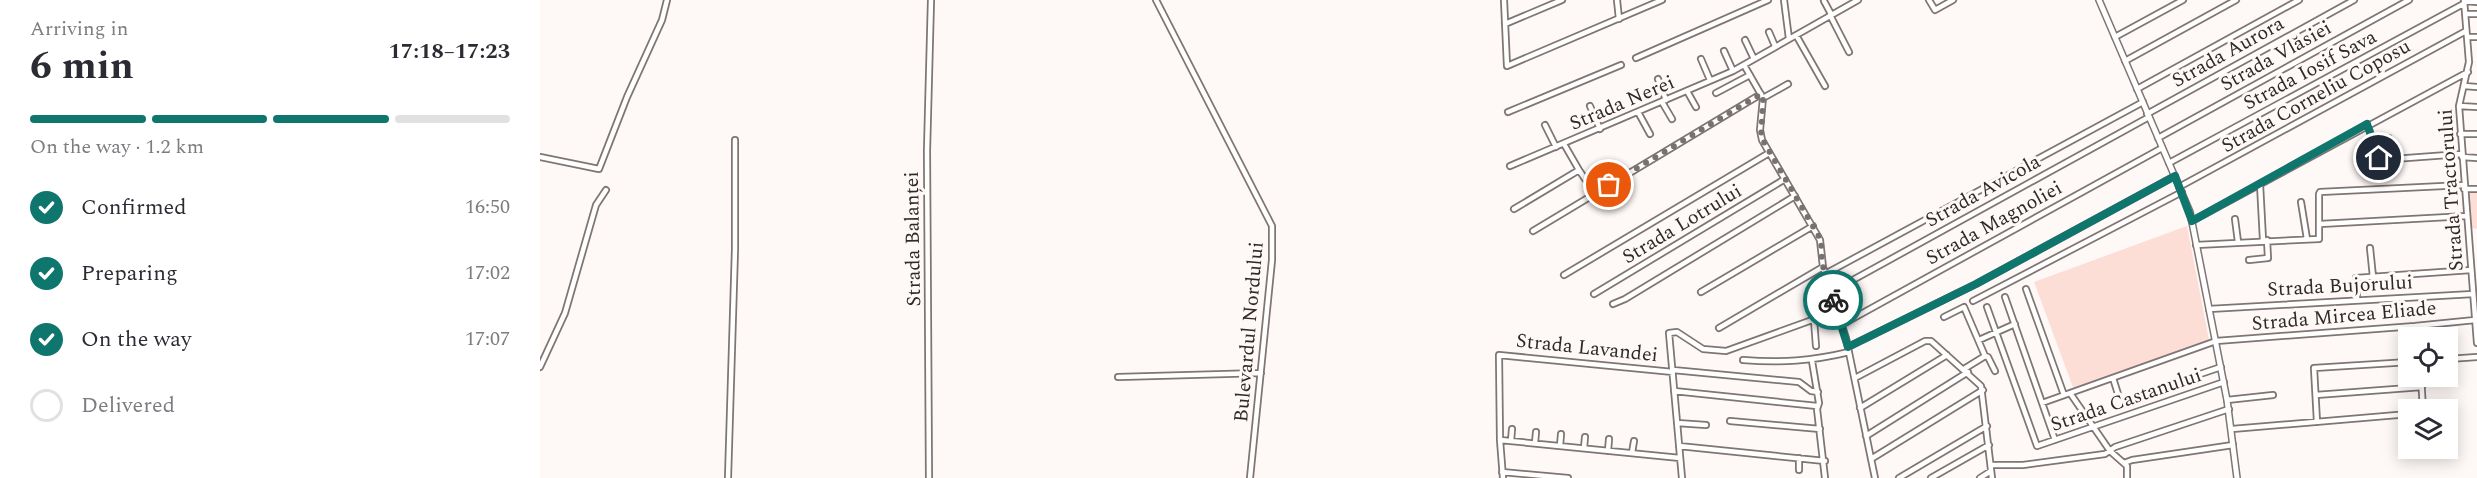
<!DOCTYPE html>
<meta charset="utf-8">
<style>
:root{--surface:#fff;--page:#f7f7f7;--text:#2b2b33;--muted:#7c7c81;--line:#e1e1e2;--accent:#0f766e}
body{margin:0;font-family:Spectral,serif;background:var(--page);color:var(--text);height:100vh;display:flex;flex-direction:column;font-size:22px;white-space:nowrap}
*{box-sizing:border-box;margin:0}
p{font-size:20px;color:var(--muted)}
.icon{flex:none;width:33px;height:33px;fill:none;stroke:currentColor;stroke-width:2;stroke-linecap:round;stroke-linejoin:round}
.map{position:relative;flex:1;overflow:hidden}
.panel{display:flex;flex-direction:column;background:var(--surface);width:540px}
.panel>*{flex:none}
.tools{position:absolute;left:1858px;top:327px;display:grid;gap:12px}
.tools a{display:grid;place-items:center;width:60px;height:60px;border-radius:0px;background:var(--surface);box-shadow:0 3px 15px #0003;font-size:30px}
.pin{position:absolute;display:grid;place-items:center;width:51px;height:51px;color:#fff;margin:-26px;border:3px solid #fff;border-radius:50%;box-shadow:0 2px 6px #0007}
.courier{position:absolute;display:grid;place-items:center;width:60px;height:60px;margin:-30px;border:4px solid #0f766e;border-radius:50%;background:#fff;color:#222;box-shadow:0 2px 8px #0007}
.overview em{font-style:normal;font-weight:700}
.overview div{display:flex;flex-direction:column-reverse}
.overview{display:flex;align-items:center;justify-content:space-between;height:102px;padding:0 30px}
h1{font-size:39px;font-weight:700;line-height:45px}
.bar{display:grid;grid-template-columns:repeat(4,1fr);gap:9px 6px;align-content:center;height:72px;padding:0 30px}
.bar i{height:8px;border-radius:4px;background:var(--line)}
.bar .selected{background:var(--accent)}
.bar p{grid-column:span 4}
ol{padding:0 30px;list-style:none}
li{display:flex;align-items:center;gap:18px;height:66px}
li p{margin-inline-start:auto}
li .icon{padding:6px;border-radius:50%;background:var(--accent);color:#fff;stroke-width:4}
li:last-child{color:var(--muted)}
li i{width:33px;height:33px;border:3px solid var(--line);border-radius:50%}
main{display:flex;flex:1;min-height:0}
.map>svg:first-child{display:block}
.green{fill:#fcded7}
.lines{fill:none;stroke-linecap:round;stroke-linejoin:round}
.minor-casing{stroke:#7f7573;stroke-width:8}
.tertiary-casing{stroke:#7f7573;stroke-width:8}
.minor{stroke:#fff;stroke-width:4.5}
.tertiary{stroke:#fff;stroke-width:5}
.done{stroke:#777271;stroke-width:6;stroke-dasharray:0 10.8}
.route{stroke:#0f766e;stroke-width:8}
.labels{text-anchor:middle;dominant-baseline:central;stroke-width:6;stroke-linejoin:round;paint-order:stroke}
.street-label{font-size:20px;fill:#2e2a29;stroke:#fef8f6}
</style>
<main>
<section class="panel">
<div class="overview"><div><h1>6 min</h1><p>Arriving in</p></div><em>17:18–17:23</em></div>
<div class="bar"><i class="selected"></i><i class="selected"></i><i class="selected"></i><i></i><p>On the way · 1.2 km</p></div>
<ol>
<li><svg class="icon" aria-label="check" viewBox="0 0 24 24"><path d="M5 12l5 5 9-10"/></svg>Confirmed<p>16:50</p></li>
<li><svg class="icon" aria-label="check" viewBox="0 0 24 24"><path d="M5 12l5 5 9-10"/></svg>Preparing<p>17:02</p></li>
<li><svg class="icon" aria-label="check" viewBox="0 0 24 24"><path d="M5 12l5 5 9-10"/></svg>On the way<p>17:07</p></li>
<li><i></i>Delivered</li>
</ol>
</section>
<div class="map">
<svg width="1937" height="478" viewBox="0 0 1937 478">
<rect width="100%" height="100%" fill="#fef8f6"/>
<path class="green" d="M1928,193H1937V229L1931,228Z
M1647,226L1669,340L1534,390L1494,282Z"/>
<g class="lines">
<g class="minor-casing">
<path id="minor" d="M616,0L732,226V260L710,478
M964,0L967,66L1122,0
M1077,0L1079,19
M1244,0L1249,39
M1389,0L1395,10L1413,0
M1924,0L1929,62L1919,106L1937,343
M1284,1L1291,14
M1924,1L1937,2
M1925,14H1937
M1290,15L1309,52
M965,24L1022,0
M1229,32L1235,46
M1256,35L1285,86
M1575,37L1643,0
M1927,37H1937
M1205,40L1214,59
M1184,51L1193,71
M1096,58L1228,0
M1161,59L1170,80
M1585,61L1696,0
M1204,65L1223,98L1220,130L1222,140L1280,240L1283,267L1306,338L1335,478
M1118,79L1126,100
M1924,86L1937,87
M1597,89L1759,0
M1147,91L1156,107
M1176,93L1210,75
M1223,98L1248,84
M1122,102L1132,119
M1050,106L1060,129
M1919,106L1937,107
M968,112L1081,65
M1098,112L1110,134
M1607,114L1814,0
M1827,124L1840,160L1921,154
M1005,125L1016,147
M1920,134H1937
M1618,138L1869,0
M1833,143L1849,138
M0,157L59,169L87,97L122,20L127,0
M1922,157L1937,158
M1629,163L1925,3
M970,166L1193,71L1318,0
M1039,170L1045,179
M1720,184L1723,240
M1639,187L1926,31
M1924,189H1937
M1761,202L1767,239
M974,209L1039,170L1024,144
M1695,219L1698,242
M1652,221L1928,72
M1780,224L1927,216
M993,231L1221,94
M1656,245L1779,239V194L1780,192L1924,185
M1830,248L1833,277
M1709,260L1728,258L1727,240
M1285,274L1603,102
M1024,275L1229,153
M1486,289L1524,395
M1161,292L1273,226
M1291,292L1609,117
M1054,294L1245,179
M1465,297L1515,440
M1817,299L1816,278L1931,270
M1433,301L1642,192
M1073,304L1085,299L1255,196
M1447,307L1497,446L1684,382
M1669,309L1933,294
M1404,317L1424,307L1445,356L1424,369
M1274,320L1276,346
M1301,325L1622,148
M1875,326L1876,338
M1179,328L1283,267
M1439,340L1475,324
M1308,347L1436,284L1635,176
M1445,356L1448,357L1455,371
M1908,359L1937,357
M1203,360C1241,363 1272,361 1309,352
M1272,361L1279,403L1277,409L1285,478
M0,367L25,313L56,205L66,190
M1133,370L1259,382L1271,391L1278,392
M1881,376L1883,410
M578,377L721,373
M1315,378L1385,341H1391L1441,386L1452,478
M1573,378L1578,394
M1616,389L1681,367
M1134,391L1277,406
M1530,393L1570,451L1587,466V478
M1776,395L1882,387
M1687,400L1733,395
M1502,403L1676,341L1875,326L1935,320
M1320,408L1407,355
M1190,421L1280,429
M1777,422L1774,368L1869,362
M1137,423L1166,425
M1692,429L1869,414
M1326,436L1428,372
M960,440L1140,458
M971,441L972,429
M995,443L996,432
M1020,446L1021,434
M1139,446L1285,461
M1044,448L1045,437
M1068,451L1069,439
M1092,453L1094,441
M1331,459L1443,390
M1584,463L1592,460L1693,445
M1451,465H1483L1565,454L1575,447L1689,409
M1259,470V458
M962,472L1028,478
M188,478L195,249V140
M389,478L387,151L391,0
M963,478L960,440L959,355L1133,372
M1142,478L1129,333L1137,332L1163,349L1186,351L1297,311
M1359,478L1447,426
M1391,478L1449,445
M1440,478L1451,471"/>
</g>
<g class="tertiary-casing">
<path id="tertiary" d="M1559,0L1650,212L1687,400L1697,478"/>
</g>
<use href="#minor" class="minor"/>
<use href="#tertiary" class="tertiary"/>
</g>
<g class="lines">
<path class="done" d="M1069,185L1221,94L1223,100L1221,137L1281,240L1282,263L1293,300"/>
<path class="route" d="M1293,300L1308,347L1436,284L1635,176L1652,221L1827,124L1839,158"/>
</g>
<g class="labels">
<g class="street-label">
<text transform="translate(1688 52) rotate(-29)">Strada Aurora</text>
<text transform="translate(1736 56) rotate(-29)">Strada Vlăsiei</text>
<text transform="translate(1770 70) rotate(-28)">Strada Iosif Sava</text>
<text transform="translate(1776 96) rotate(-29)">Strada Corneliu Coposu</text>
<text transform="translate(1082 103) rotate(-23)">Strada Nerei</text>
<text transform="translate(1911 190) rotate(-94)">Strada Tractorului</text>
<text transform="translate(1443 191) rotate(-29)">Strada Avicola</text>
<text transform="translate(1454 223) rotate(-29)">Strada Magnoliei</text>
<text transform="translate(1142 224) rotate(-31)">Strada Lotrului</text>
<text transform="translate(373 239) rotate(-91)">Strada Balanței</text>
<text transform="translate(1800 286) rotate(-3)">Strada Bujorului</text>
<text transform="translate(1804 316) rotate(-5)">Strada Mircea Eliade</text>
<text transform="translate(709 332) rotate(-85)">Bulevardul Nordului</text>
<text transform="translate(1047 348) rotate(6)">Strada Lavandei</text>
<text transform="translate(1586 400) rotate(-19)">Strada Castanului</text>
</g>
</g>
</svg>
<div class="tools">
<a><svg class="icon" aria-label="locate" viewBox="0 0 24 24"><circle cx="12" cy="12" r="6"/><path d="M12 2v4M12 18v4M2 12h4M18 12h4"/></svg></a>
<a><svg class="icon" aria-label="layers" viewBox="0 0 24 24"><path d="M12 4l9 5-9 5-9-5zM3 14l9 5 9-5"/></svg></a>
</div>
<div class="pin" style="left:1069px;top:185px;background:#ea580c"><svg class="icon" aria-label="bag" viewBox="0 0 24 24"><path d="M5 8h14l-1 12H6zM9 8a3 3 0 0 1 6 0"/></svg></div>
<div class="pin" style="left:1839px;top:158px;background:#1f2937"><svg class="icon" aria-label="home" viewBox="0 0 24 24"><path d="M3 11l9-7 9 7M6 9v11h12V9"/></svg></div>
<div class="courier" style="left:1293px;top:300px"><svg class="icon" aria-label="bike" viewBox="0 0 24 24"><circle cx="6" cy="16" r="4"/><circle cx="18" cy="16" r="4"/><path d="M6 16l4-8h5l3 8M10 8l3 8H6M13 5h3"/></svg></div>
</div>
</main>
